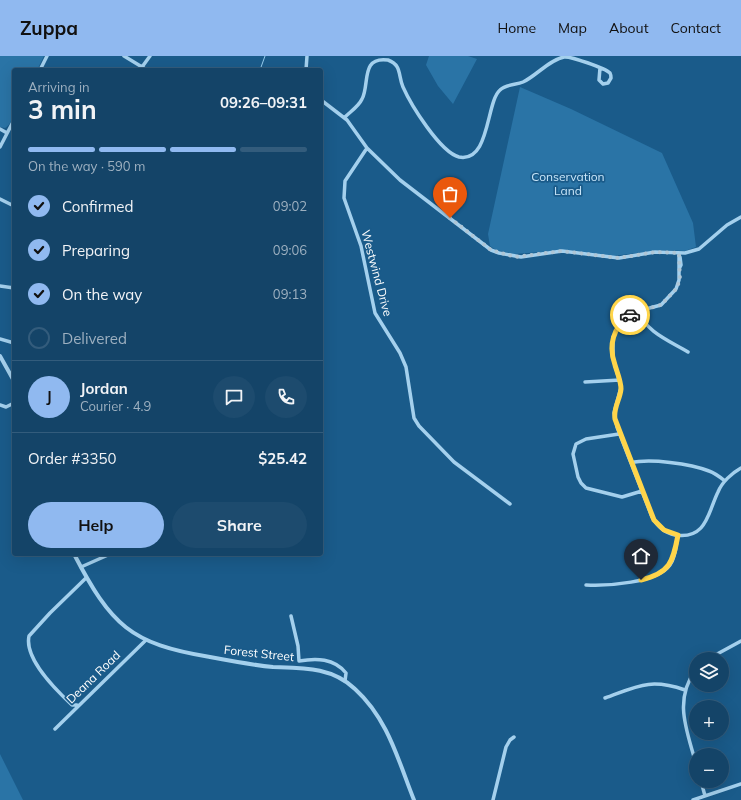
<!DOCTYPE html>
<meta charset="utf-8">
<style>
:root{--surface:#144468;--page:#1d4b6e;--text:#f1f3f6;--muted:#9db0c0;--line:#335c7c;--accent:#90b9f0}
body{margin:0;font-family:Mulish,sans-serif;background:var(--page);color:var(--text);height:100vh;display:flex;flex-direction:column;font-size:15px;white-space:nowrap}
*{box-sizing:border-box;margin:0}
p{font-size:13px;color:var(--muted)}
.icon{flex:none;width:22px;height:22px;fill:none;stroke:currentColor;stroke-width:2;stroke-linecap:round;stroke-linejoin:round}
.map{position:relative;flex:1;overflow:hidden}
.side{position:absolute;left:12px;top:12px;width:311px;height:488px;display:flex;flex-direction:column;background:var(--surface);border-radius:4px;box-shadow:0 4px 16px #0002,0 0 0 1px var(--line)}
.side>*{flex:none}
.tools{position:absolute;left:689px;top:596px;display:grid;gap:8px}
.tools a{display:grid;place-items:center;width:40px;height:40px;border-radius:50%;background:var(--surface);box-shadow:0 4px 16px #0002,0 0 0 1px var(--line);font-size:20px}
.pin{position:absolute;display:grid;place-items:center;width:34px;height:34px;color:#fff;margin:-41px -17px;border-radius:50% 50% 50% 0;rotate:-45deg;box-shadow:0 0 4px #0007}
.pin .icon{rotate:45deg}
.courier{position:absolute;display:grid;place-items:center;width:40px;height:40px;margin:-20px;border:3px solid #ffd54a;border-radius:50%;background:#fff;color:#222;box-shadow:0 1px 5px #0007}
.overview em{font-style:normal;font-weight:700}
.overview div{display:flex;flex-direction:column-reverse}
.overview{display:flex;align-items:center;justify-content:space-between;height:68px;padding:0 16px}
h1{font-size:26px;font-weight:700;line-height:30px}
.bar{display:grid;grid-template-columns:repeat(4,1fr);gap:6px 4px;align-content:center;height:48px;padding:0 16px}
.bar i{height:5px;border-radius:3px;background:var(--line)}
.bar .on{background:var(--accent)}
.bar p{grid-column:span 4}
.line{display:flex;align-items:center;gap:10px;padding:0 16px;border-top:1px solid var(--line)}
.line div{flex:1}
.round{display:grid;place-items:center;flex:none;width:42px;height:42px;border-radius:21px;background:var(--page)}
ol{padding:0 16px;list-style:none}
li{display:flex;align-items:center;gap:12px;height:44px}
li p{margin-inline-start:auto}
li .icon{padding:4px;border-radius:50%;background:var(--accent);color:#111;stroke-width:4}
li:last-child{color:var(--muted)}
li i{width:22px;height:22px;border:2px solid var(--line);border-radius:50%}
.action{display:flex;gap:8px;margin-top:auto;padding:8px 16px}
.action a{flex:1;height:46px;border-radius:24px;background:var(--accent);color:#111;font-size:16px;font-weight:700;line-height:46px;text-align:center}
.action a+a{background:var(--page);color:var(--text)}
header{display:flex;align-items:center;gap:24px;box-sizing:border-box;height:56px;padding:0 20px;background:var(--accent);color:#111}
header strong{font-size:19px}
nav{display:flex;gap:22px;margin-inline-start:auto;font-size:14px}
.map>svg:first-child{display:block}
.green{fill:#2a74a6}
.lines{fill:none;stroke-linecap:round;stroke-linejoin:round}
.stream{stroke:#96cdef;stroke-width:1}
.minor{stroke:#a4d0ed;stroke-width:3.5}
.tertiary{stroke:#a4d0ed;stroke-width:4}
.done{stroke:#afc6d6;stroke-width:4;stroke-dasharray:0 7.2}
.route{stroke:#ffd54a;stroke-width:5}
.labels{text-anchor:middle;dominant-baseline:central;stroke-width:3.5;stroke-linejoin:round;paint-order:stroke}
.park-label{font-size:12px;fill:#c9e6f9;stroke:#1a5b8a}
.street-label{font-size:12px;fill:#fff;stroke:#1a5b8a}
</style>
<header>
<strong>Zuppa</strong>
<nav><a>Home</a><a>Map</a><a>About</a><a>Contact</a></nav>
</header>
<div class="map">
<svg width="741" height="744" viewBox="0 0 741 744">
<rect width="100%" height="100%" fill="#1a5b8a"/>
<path class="green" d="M0,0H44L37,14H14C14,28 19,65 5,72L0,71Z
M429,0H468L477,3L453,48L438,30L426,9Z
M520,31L571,53L662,97L693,167L696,191L685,195L660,194L613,200L569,194L514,198L496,194L490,190L488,178Z
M0,698L23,744H0Z"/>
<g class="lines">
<path class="stream" d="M260,14L265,0"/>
<path class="minor" d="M124,0L147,14
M142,11L150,0
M40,14L47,0
M306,14L307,0
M321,44L347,64L367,92L400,124L491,194L499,197L521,201L562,195L619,202L655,196L685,197L699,193L727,169L741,161
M345,61C350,56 359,50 362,43C370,29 360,0 388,4C402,9 398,20 403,31C411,49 440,96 459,101C490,107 486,46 500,34C506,28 516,29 523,26C536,20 549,4 564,1C570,0 605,12 610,17C611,19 611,20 611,22L608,27L603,28L599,24L600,12
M0,73L7,77
M0,91L14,64
M367,92L345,125L344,142L361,190L375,257L400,297L406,311L414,362L419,370L454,406L510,448
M0,143L14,150
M679,197V224L676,233L661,249L638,255L628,260L620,268L613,281V302L621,331L614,357L617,371L652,461C657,470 665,477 675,479C707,484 708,456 718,436C722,426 732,417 741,412
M679,213L681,209L680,201
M0,230L14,232
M638,255C646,276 670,285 688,296
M0,283L14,287
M585,326L620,324
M0,349L6,351L14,347
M619,378L586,383L576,388L573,398L578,421L581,427L586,432L622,441L642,435
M631,407C649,402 691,408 709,415C715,417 720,421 725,425
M81,511L108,499L119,498
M586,529C607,530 657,527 670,509C676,501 676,489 678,479
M291,560L298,590L299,605C316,602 334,602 346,617L345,625
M708,603L741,585
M696,613C673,645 687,674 696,708
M605,642C638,630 650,622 685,634
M77,649H72C56,634 24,603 29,580L50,557L86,522
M55,673L146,584
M701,725L705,740
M493,744L506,691L510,684L514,681
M693,744L741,728"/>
<path class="tertiary" d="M0,300L14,325
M74,498C111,569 130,588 210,601C231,605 252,609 273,611C303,612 332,611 355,633C388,663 398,704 414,744"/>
</g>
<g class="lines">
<path class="done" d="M450,162L491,194L515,201L562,195L619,202L655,196L679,197L680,224L676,233L661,249L638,255L630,259"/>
<path class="route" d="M630,259C613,271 608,290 615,309C617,316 621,325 621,333C620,344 613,352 615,363L654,464L664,474L678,479C673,506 670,517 641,524"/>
</g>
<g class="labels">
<g class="park-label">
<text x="568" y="120">Conservation<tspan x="568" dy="14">Land</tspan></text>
</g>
<g class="street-label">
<text transform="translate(377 217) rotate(75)">Westwind Drive</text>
<text transform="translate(259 597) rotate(6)">Forest Street</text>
<text transform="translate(93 621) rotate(-44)">Deana Road</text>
</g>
</g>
</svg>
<div class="tools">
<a><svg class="icon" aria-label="layers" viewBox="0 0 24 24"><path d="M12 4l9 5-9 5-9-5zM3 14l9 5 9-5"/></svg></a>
<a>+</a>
<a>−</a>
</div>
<div class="pin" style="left:450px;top:162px;background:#ea580c"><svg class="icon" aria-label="bag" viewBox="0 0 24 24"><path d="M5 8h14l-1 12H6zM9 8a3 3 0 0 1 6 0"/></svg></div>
<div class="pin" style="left:641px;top:524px;background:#1f2937"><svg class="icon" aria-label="home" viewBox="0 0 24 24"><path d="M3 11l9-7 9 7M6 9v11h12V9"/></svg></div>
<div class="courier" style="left:630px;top:259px"><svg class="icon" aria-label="car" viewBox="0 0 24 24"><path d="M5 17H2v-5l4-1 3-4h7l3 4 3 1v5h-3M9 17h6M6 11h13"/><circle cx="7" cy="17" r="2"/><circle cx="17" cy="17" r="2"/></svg></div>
<section class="side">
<div class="overview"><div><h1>3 min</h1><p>Arriving in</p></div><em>09:26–09:31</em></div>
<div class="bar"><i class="on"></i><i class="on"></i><i class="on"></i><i></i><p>On the way · 590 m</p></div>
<ol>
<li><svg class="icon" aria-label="check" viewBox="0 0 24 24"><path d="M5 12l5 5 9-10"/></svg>Confirmed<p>09:02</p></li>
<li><svg class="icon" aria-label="check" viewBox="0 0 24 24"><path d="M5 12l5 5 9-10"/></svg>Preparing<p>09:06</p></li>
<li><svg class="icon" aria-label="check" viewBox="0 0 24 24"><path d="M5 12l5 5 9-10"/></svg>On the way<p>09:13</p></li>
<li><i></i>Delivered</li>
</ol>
<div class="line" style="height:72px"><b class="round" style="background:var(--accent);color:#111">J</b><div><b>Jordan</b><p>Courier · 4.9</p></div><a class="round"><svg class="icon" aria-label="chat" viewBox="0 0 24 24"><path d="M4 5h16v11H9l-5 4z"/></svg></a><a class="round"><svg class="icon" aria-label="phone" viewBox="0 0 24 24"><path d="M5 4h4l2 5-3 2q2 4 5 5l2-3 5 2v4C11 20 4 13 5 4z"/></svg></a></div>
<div class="line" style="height:52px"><div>Order #3350</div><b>$25.42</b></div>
<div class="action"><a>Help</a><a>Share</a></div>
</section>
</div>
